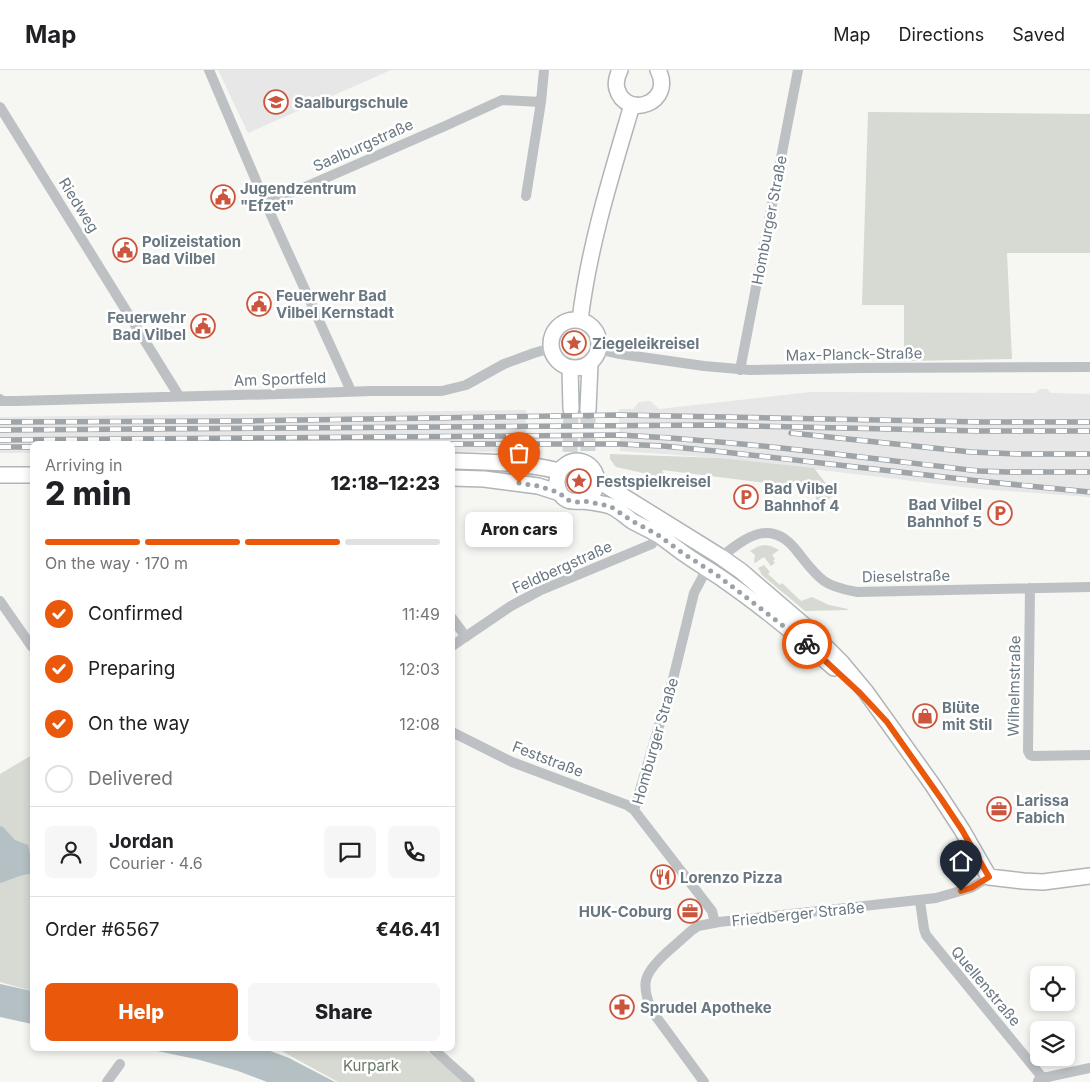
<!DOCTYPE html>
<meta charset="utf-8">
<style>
:root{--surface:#fff;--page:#f6f6f6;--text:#202124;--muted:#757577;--line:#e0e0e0;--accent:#ea580c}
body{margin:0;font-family:Inter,sans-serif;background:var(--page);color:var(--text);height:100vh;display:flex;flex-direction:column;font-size:19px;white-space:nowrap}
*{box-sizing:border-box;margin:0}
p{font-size:16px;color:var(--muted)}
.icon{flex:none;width:28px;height:28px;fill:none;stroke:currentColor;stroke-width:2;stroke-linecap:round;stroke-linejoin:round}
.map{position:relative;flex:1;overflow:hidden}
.side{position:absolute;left:30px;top:371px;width:425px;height:610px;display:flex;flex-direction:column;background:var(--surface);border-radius:8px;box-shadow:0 2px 8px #0003}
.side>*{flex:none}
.fabs{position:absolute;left:1030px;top:896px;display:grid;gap:10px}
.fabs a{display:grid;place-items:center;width:45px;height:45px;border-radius:8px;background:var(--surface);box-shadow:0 2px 8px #0003;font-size:25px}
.pin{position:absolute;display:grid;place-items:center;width:42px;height:42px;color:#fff;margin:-51px -21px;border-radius:50% 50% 50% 0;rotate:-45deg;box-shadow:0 0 5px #0007}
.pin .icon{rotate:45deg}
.courier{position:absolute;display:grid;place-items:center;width:50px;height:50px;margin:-25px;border:4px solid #ea580c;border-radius:50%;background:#fff;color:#222;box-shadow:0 1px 6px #0007}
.bubble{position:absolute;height:35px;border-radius:8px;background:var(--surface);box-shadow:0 2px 8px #0003;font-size:16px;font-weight:800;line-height:35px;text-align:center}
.summary em{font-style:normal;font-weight:800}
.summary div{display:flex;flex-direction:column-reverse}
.summary{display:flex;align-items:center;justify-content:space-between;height:85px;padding:0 15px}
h1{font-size:32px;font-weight:800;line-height:38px}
.bar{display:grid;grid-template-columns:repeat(4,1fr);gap:8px 5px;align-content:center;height:60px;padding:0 15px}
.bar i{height:6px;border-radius:4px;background:var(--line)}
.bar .selected{background:var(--accent)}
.bar p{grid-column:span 4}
.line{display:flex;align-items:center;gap:12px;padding:0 15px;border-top:1px solid var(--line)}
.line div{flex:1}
.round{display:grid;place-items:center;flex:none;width:52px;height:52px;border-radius:8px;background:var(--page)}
ol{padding:0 15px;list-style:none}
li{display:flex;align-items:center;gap:15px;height:55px}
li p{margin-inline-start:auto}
li .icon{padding:5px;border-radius:50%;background:var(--accent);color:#fff;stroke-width:4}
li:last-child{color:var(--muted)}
li i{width:28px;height:28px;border:2px solid var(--line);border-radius:50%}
.cta{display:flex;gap:10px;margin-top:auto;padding:10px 15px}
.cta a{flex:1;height:58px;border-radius:8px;background:var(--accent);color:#fff;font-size:20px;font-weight:800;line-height:58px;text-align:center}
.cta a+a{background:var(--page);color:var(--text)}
header{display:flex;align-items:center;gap:30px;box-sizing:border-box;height:70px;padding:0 25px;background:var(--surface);border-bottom:1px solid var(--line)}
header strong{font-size:24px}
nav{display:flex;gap:28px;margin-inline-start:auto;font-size:18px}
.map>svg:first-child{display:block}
.built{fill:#e6e7e6}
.green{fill:#d6dad3}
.water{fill:#b4c0c3}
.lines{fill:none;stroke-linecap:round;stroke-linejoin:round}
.secondary-tunnel{stroke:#d3d6d6;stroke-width:15;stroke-dasharray:15 8;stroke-linecap:butt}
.secondary-casing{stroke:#b0b5b8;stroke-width:18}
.street{stroke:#bdc1c4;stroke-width:10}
.secondary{stroke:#fff;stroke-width:15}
.rail-casing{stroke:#9ea4a8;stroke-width:5.5}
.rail{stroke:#fff;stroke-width:4;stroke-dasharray:11;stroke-linecap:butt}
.done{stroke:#9aa3a8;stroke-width:5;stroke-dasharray:0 9}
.route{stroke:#ea580c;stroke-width:6}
.labels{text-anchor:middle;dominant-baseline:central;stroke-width:5;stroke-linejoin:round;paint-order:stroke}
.poi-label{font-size:15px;font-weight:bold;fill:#697780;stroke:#fff;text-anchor:start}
.street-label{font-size:15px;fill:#697780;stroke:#fff}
.park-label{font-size:15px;fill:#6b7867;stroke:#fff}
</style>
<header>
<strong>Map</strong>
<nav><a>Map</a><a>Directions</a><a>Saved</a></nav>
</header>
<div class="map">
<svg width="1090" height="1012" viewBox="0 0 1090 1012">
<rect width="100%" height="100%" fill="#f6f6f3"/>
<path class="built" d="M218,0H391L248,63Z
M1040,319H1047L1051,323L1090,324V427L980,419L720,388L620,381L619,339H633L639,332L650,331L659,339L811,322L1035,323Z
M526,340V381L453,382L452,374H32V383H0V347Z"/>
<path class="green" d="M868,42L1090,44V183H1007L1012,289L904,291V235H862Z
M610,384L720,388L814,398L834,424L826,432L816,430L815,419L662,400L666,408L616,397L610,389Z
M453,398L534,403V407L487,402L453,401Z
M764,475L771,476L779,480L772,485L775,489L773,491L775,493L771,496L764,487L755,493L754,492L755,485L750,481L757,477Z
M764,495L770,502L768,504L780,515L782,513L801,531L812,527L829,535L848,539V540L805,541L762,505L758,498Z
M32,685V921L0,912V704Z
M278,979H424L465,1012H338Z"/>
<path class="water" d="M0,756L3,757L15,770L28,775L32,792V804C19,804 12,810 0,813Z
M0,914L32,921V954L0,947Z
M148,979H265L289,988L335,1012H267L238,1001L200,990Z"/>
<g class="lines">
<path class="secondary-tunnel" d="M588,381V340
M570,382L571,339"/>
<g class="secondary-casing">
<path id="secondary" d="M620,0C617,6 615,12 617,19C626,50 675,33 658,0
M580,250C589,176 611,106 632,35
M551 274a24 24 0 1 1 48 0a24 24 0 1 1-48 0Z
M570,298L571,339
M588,340L590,293
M452,391C488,392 524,392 559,401
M0,405H32
M452,408L484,409L538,416L560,423
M597,410L721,487L741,501L805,556L841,592L866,622L932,714L962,760L989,807L1023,811L1043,812L1090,806
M583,431C612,416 590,381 567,394C555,401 554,418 563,427C570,433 576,431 584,431C591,432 605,434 610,436C618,439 625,446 632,451C641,456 650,460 659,465C667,471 675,477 683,483C697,493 711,501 724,510C763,537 799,567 834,598"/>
</g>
<path class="street" d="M209,0L266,134L351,321
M0,37L179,326
M526,126L541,32L544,0
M266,134L445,56L502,30L541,32
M598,279L620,284L704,296L750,300L862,298L1090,297
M740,300L798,0
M0,329L1,331H16L315,323L371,321H442L466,315L504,294L534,283L551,278
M721,487C746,467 771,448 796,480C805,491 813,503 824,511C834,518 847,520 857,522L1090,517
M708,499L703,506L694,523L673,609L634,740L712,841L715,853
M1030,518L1028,681L1030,685L1033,686L1090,685
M0,531L32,577
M452,548L466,567
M452,576L511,536L539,521L652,474L658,465
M452,662L512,692L627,735L634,740
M920,831L924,859L926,865L1046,1012
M433,979L470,1012
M1038,1011L1043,1008L1090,998
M107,1012L120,994
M704,1012L652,941C640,913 644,904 665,884C674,876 683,868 692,860L698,856L719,852L936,828L971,818L989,807"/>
<use href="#secondary" class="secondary"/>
<g class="rail-casing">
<path id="rail" d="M0,352L246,351L619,345L981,352H1090
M0,360L711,355L981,361H1090
M791,363L971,382L1020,384H1090
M0,370L620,365C740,371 859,387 979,401L1008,402H1090
M452,374H620L663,376L715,381L979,411L1090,422
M0,377H32"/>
</g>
<use href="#rail" class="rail"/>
</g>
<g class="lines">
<path class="done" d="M519,413L538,416L560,423L564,428L570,431L577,432L583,431L610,436L632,451L658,465L684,484L717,505L807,574"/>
<path class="route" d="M807,574L860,623L887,652L942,730L962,760L989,807L971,818L961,821"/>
</g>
<defs>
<g id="school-ring" transform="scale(1.25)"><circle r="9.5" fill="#fff" stroke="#cc563d" stroke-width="1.5"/><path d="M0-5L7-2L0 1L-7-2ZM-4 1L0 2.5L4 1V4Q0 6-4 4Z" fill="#cc563d"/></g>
<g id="civic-ring" transform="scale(1.25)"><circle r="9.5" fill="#fff" stroke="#cc563d" stroke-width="1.5"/><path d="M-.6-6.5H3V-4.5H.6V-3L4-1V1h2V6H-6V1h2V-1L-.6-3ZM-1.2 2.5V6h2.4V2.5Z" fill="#cc563d"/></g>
<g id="sight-ring" transform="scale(1.25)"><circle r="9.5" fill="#fff" stroke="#cc563d" stroke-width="1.5"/><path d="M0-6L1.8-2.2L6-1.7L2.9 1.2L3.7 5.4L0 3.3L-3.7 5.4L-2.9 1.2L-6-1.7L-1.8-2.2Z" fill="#cc563d"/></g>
<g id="parking-ring" transform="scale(1.25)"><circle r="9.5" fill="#fff" stroke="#cc563d" stroke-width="1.5"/><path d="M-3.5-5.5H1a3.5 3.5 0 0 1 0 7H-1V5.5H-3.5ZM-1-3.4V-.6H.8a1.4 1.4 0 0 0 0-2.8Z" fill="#cc563d"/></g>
<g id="shop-ring" transform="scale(1.25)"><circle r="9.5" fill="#fff" stroke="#cc563d" stroke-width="1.5"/><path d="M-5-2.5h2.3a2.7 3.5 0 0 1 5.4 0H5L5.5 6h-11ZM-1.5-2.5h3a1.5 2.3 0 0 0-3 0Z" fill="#cc563d"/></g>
<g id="office-ring" transform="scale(1.25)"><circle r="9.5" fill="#fff" stroke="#cc563d" stroke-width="1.5"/><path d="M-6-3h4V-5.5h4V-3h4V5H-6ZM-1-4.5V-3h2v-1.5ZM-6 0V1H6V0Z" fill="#cc563d"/></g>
<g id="restaurant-ring" transform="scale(1.25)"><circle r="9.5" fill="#fff" stroke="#cc563d" stroke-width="1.5"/><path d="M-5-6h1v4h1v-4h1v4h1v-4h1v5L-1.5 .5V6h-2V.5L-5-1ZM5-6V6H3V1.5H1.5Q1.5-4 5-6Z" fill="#cc563d"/></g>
<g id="pharmacy-ring" transform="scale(1.25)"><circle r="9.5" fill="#fff" stroke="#cc563d" stroke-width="1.5"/><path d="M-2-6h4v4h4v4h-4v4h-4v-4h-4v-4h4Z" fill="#cc563d"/></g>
</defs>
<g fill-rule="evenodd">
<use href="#school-ring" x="276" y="32"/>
<use href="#civic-ring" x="223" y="127"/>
<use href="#civic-ring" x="125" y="180"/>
<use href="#civic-ring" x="259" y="234"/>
<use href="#civic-ring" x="203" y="256"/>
<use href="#sight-ring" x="574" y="273"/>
<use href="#sight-ring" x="579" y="411"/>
<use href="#parking-ring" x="746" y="427"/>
<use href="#parking-ring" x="1000" y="443"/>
<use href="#shop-ring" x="925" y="646"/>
<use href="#office-ring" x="999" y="739"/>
<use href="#restaurant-ring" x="663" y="807"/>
<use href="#office-ring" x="690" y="841"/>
<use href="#pharmacy-ring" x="622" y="937"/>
</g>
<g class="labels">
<g class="poi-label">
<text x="294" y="32">Saalburgschule</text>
<text x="240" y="118">Jugendzentrum<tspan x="240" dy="17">"Efzet"</tspan></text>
<text x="142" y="171">Polizeistation<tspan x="142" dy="17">Bad Vilbel</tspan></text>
<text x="276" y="225">Feuerwehr Bad<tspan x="276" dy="17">Vilbel Kernstadt</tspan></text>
<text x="186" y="247" text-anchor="end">Feuerwehr<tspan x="186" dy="17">Bad Vilbel</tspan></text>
<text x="592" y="273">Ziegeleikreisel</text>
<text x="596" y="411">Festspielkreisel</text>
<text x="764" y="418">Bad Vilbel<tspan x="764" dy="17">Bahnhof 4</tspan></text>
<text x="982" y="434" text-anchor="end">Bad Vilbel<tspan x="982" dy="17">Bahnhof 5</tspan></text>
<text x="942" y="637">Blüte<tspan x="942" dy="17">mit Stil</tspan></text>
<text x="1016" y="730">Larissa<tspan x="1016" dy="17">Fabich</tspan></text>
<text x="680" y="807">Lorenzo Pizza</text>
<text x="672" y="841" text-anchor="end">HUK-Coburg</text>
<text x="640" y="937">Sprudel Apotheke</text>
</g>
<g class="street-label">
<text transform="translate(363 75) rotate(-24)">Saalburgstraße</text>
<text transform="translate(79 135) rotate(58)">Riedweg</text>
<text transform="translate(769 150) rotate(-79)">Homburger Straße</text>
<text transform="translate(854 284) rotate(-1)">Max-Planck-Straße</text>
<text transform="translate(280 309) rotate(-2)">Am Sportfeld</text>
<text transform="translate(562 497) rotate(-24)">Feldbergstraße</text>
<text transform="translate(906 506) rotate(-1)">Dieselstraße</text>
<text transform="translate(1014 616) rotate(-89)">Wilhelmstraße</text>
<text transform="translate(655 671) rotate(-74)">Homburger Straße</text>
<text transform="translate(548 689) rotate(21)">Feststraße</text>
<text transform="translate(798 844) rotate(-6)">Friedberger Straße</text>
<text transform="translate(986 916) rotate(50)">Quellenstraße</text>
</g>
<g class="park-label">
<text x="371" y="995">Kurpark</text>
</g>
</g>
</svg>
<div class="fabs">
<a><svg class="icon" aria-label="locate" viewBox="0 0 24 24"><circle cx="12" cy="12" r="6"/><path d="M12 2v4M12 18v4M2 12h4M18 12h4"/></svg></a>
<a><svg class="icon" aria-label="layers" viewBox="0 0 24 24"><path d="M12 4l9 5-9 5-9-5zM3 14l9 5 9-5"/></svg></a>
</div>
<div class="pin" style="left:519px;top:413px;background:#ea580c"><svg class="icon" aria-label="bag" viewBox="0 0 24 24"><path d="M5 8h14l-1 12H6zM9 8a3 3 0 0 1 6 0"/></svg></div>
<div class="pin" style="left:961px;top:821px;background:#1f2937"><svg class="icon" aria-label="home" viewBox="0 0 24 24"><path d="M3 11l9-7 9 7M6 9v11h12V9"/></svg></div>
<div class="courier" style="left:807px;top:574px"><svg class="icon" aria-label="bike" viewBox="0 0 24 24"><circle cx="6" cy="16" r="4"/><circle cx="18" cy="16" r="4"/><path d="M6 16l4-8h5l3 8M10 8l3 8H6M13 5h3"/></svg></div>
<div class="bubble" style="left:465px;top:442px;width:108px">Aron cars</div>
<section class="side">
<div class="summary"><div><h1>2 min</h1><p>Arriving in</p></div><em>12:18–12:23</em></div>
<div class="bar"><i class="selected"></i><i class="selected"></i><i class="selected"></i><i></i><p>On the way · 170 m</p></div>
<ol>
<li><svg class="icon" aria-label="check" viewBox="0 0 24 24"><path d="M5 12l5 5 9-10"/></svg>Confirmed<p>11:49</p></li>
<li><svg class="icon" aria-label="check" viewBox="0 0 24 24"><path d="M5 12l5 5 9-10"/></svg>Preparing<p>12:03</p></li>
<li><svg class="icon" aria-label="check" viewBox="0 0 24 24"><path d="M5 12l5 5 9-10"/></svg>On the way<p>12:08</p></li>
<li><i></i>Delivered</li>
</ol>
<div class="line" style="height:90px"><a class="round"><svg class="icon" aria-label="person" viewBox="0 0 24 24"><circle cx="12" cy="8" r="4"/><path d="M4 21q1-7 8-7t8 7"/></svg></a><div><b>Jordan</b><p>Courier · 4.6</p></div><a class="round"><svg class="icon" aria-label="chat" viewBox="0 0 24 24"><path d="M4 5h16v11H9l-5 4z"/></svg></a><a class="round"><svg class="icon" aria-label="phone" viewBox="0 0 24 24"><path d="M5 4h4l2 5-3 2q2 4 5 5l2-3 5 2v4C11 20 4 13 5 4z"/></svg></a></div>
<div class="line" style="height:65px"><div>Order #6567</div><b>€46.41</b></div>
<div class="cta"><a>Help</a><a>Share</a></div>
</section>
</div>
